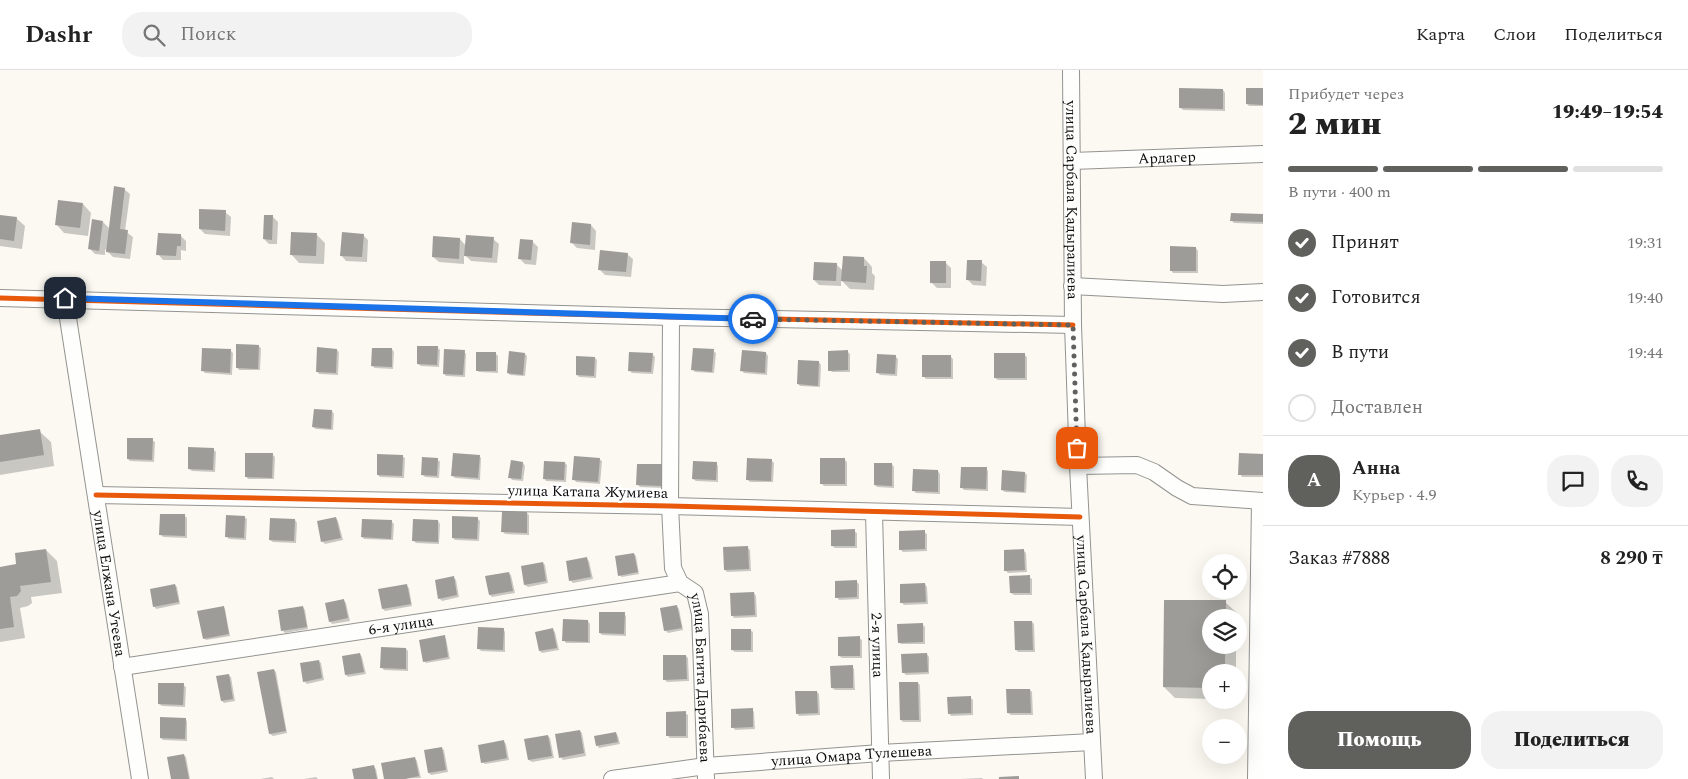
<!DOCTYPE html>
<html lang="ru">
<meta charset="utf-8">
<style>
:root{--surface:#fff;--page:#f2f2f2;--text:#222;--muted:#767676;--line:#e0e0e0;--accent:#60605d}
body{margin:0;font-family:Spectral,serif;background:var(--page);color:var(--text);height:100vh;display:flex;flex-direction:column;font-size:19px;white-space:nowrap}
*{box-sizing:border-box;margin:0}
p{font-size:16px;color:var(--muted)}
.icon{flex:none;width:28px;height:28px;fill:none;stroke:currentColor;stroke-width:2;stroke-linecap:round;stroke-linejoin:round}
.map{position:relative;flex:1;overflow:hidden}
.details{display:flex;flex-direction:column;background:var(--surface);width:425px}
.details>*{flex:none}
.fabs{position:absolute;left:1202px;top:484px;display:grid;gap:10px}
.fabs a{display:grid;place-items:center;width:45px;height:45px;border-radius:50%;background:var(--surface);box-shadow:0 5px 20px #0002;font-size:25px}
.pin{position:absolute;display:grid;place-items:center;width:42px;height:42px;color:#fff;margin:-21px;border-radius:10px;box-shadow:0 2px 8px #0006}
.courier{position:absolute;display:grid;place-items:center;width:50px;height:50px;margin:-25px;border:4px solid #1a73e8;border-radius:50%;background:#fff;color:#222;box-shadow:0 1px 6px #0007}
.headline em{font-style:normal;font-weight:800}
.headline div{display:flex;flex-direction:column-reverse}
.headline{display:flex;align-items:center;justify-content:space-between;height:85px;padding:0 25px}
h1{font-size:32px;font-weight:800;line-height:38px}
.bar{display:grid;grid-template-columns:repeat(4,1fr);gap:8px 5px;align-content:center;height:60px;padding:0 25px}
.bar i{height:6px;border-radius:4px;background:var(--line)}
.bar .selected{background:var(--accent)}
.bar p{grid-column:span 4}
.line{display:flex;align-items:center;gap:12px;padding:0 25px;border-top:1px solid var(--line)}
.line div{flex:1}
.round{display:grid;place-items:center;flex:none;width:52px;height:52px;border-radius:20px;background:var(--page)}
ol{padding:0 25px;list-style:none}
li{display:flex;align-items:center;gap:15px;height:55px}
li p{margin-inline-start:auto}
li .icon{padding:5px;border-radius:50%;background:var(--accent);color:#fff;stroke-width:4}
li:last-child{color:var(--muted)}
li i{width:28px;height:28px;border:2px solid var(--line);border-radius:50%}
.button{display:flex;gap:10px;margin-top:auto;padding:10px 25px}
.button a{flex:1;height:58px;border-radius:20px;background:var(--accent);color:#fff;font-size:20px;font-weight:800;line-height:58px;text-align:center}
.button a+a{background:var(--page);color:var(--text)}
header{display:flex;align-items:center;gap:30px;box-sizing:border-box;height:70px;padding:0 25px;background:var(--surface);border-bottom:1px solid var(--line)}
header strong{font-size:24px}
nav{display:flex;gap:28px;margin-inline-start:auto;font-size:18px}
.search{width:350px;height:45px;background:var(--page);display:flex;align-items:center;gap:12px;box-sizing:border-box;padding:0 18px;border-radius:20px;color:var(--muted);font-size:19px}
main{display:flex;flex:1;min-height:0}
.map>svg:first-child{display:block}
.shadow{fill:#0003}
.building{fill:#9e9c98}
.lines{fill:none;stroke-linecap:round;stroke-linejoin:round}
.minor-casing{stroke:#949390;stroke-width:18}
.minor{stroke:#fefefd;stroke-width:16}
.cycleway-casing{stroke:#fff;stroke-width:8}
.cycleway{stroke:#e8590c;stroke-width:5}
.done{stroke:#60605d;stroke-width:5;stroke-dasharray:0 9}
.route{stroke:#1a73e8;stroke-width:6}
.labels{text-anchor:middle;dominant-baseline:central;stroke-width:5;stroke-linejoin:round;paint-order:stroke}
.street-label{font-size:15px;fill:#0d0d0d;stroke:#fff}
</style>
<header>
<strong>Dashr</strong>
<div class="search"><svg class="icon" aria-label="search" viewBox="0 0 24 24"><circle cx="10" cy="10" r="6"/><path d="M15 15l6 6"/></svg>Поиск</div>
<nav><a>Карта</a><a>Слои</a><a>Поделиться</a></nav>
</header>
<main>
<div class="map">
<svg width="1263" height="709" viewBox="0 0 1263 709">
<rect width="100%" height="100%" fill="#fbf9f2"/>
<path class="shadow" d="M1247,19H1263V36H1249L1247,34Z
M1223,20L1225,23V41L1183,40L1180,37Z
M124,119L130,124L125,161L133,167L130,189L113,187L105,179V185L95,184L90,179L103,152L110,159Z
M83,134L91,143L88,166L64,163L56,154Z
M225,142L231,147L230,166L205,164L200,159Z
M1232,144L1263,145V154L1234,153L1232,151Z
M0,146L16,148L25,156L22,179L0,176Z
M273,147L278,152L277,174H269L264,169Z
M591,155L596,161L595,180L577,178L572,173Z
M316,164L325,173L324,194L299,193L291,184Z
M363,165L368,170L367,192L346,191L341,185Z
M181,166L186,171V181L181,180V190H163L158,184Z
M460,169L466,176L493,169L499,174L497,193L471,191L464,184V194L439,192L433,187Z
M532,171L538,177L536,195L525,194L519,188Z
M1196,178L1198,181V203H1173L1171,200Z
M627,184L633,189L631,207L605,205L599,199Z
M864,188L872,197V203L875,206L874,220L850,219L841,210V216L819,215L814,210L836,194L843,201Z
M945,192L951,198V218H937L931,212Z
M981,192L987,197L986,216L973,215L968,210Z
M258,276L261,278L260,300H239L237,297Z
M437,277L440,280L439,297L421,296L418,294Z
M392,279L394,282L393,299L375,298L372,296Z
M337,280L339,282L338,305L319,304L317,301Z
M231,281L233,283L232,305L205,303L203,301Z
M713,281L716,283L714,303L695,302L693,300Z
M847,281L850,284V302H832L830,300Z
M464,282L466,284L465,307L446,306L444,304Z
M766,283L768,286L767,305L744,303L742,301Z
M496,284L498,286V303L479,302L477,300Z
M525,284L527,286L525,306L510,305L508,303Z
M652,284L655,287L653,304L632,303L629,300Z
M1024,284L1027,287V310H998L995,308Z
M895,286L898,289L897,306L880,305L877,302Z
M950,286L953,289V309H926L924,307Z
M595,288L597,290L596,308L579,307L577,305Z
M819,292L821,295L820,317L800,316L798,314Z
M332,341L334,344L333,360L316,359L313,357Z
M39,361L51,372L54,396L0,405V367Z
M152,370L155,372L154,392L130,391L128,389Z
M213,379L216,382L215,402L192,401L189,399Z
M1240,384L1263,385V407H1242L1240,404Z
M273,385L275,387L274,409H248L246,406Z
M402,386L405,388L404,408L380,407L378,405Z
M479,386L481,388L480,410L455,408L453,406Z
M437,389L440,392L439,408L425,407L422,404Z
M599,389L602,391L600,414L576,412L574,409Z
M844,389L847,392V416H824L822,414Z
M771,390L774,393L773,412H750L747,409Z
M512,392L523,393L525,396L523,411L512,410L510,407Z
M565,393L567,395L566,412L546,411L544,408Z
M716,393L718,396V412L696,411L693,409Z
M892,394L894,397V418L877,417L875,415Z
M662,396L664,398V418L640,417L638,415Z
M986,399L988,401V421L964,420L962,418Z
M938,401L940,404V424L916,423L914,421Z
M1025,403L1027,405L1026,423L1005,422L1002,420Z
M527,443L529,445V465L505,464L503,462Z
M185,446L187,448V468L163,467L161,465Z
M244,447L247,449L246,470L229,469L227,467Z
M336,448L338,451L343,470L325,474L323,472Z
M477,448L480,451L479,471L455,470L453,468Z
M295,450L297,453L296,473L273,472L270,470Z
M391,451L394,454L393,470L364,469L362,467Z
M438,451L440,454L439,474L416,473L413,470Z
M854,461L857,463V478H835L832,476Z
M924,462L927,464V481L903,482L900,479Z
M748,478L750,480L751,501L727,502L725,500Z
M46,480L57,491L62,523L31,527L32,533L28,536L20,538L25,568L0,572V498L18,495Z
M1024,481L1026,483L1027,502L1008,503L1005,500Z
M634,484L636,486L639,504L622,507L619,505Z
M587,489L589,491L593,509L573,513L570,510Z
M543,493L545,495L548,513L528,517L525,515Z
M509,503L511,505L515,523L492,527L490,525L487,507Z
M453,507L456,510L459,527L442,531L439,528Z
M1029,507L1032,509V525H1014L1011,523Z
M856,511L859,514V529L839,530L837,527Z
M925,514L927,517L928,534L904,535L901,532Z
M175,515L177,517L180,534L156,539L154,536Z
M406,515L409,518L412,536L385,541L383,539Z
M754,523L756,526L757,547L734,548L732,545Z
M344,531L346,533L350,551L332,554L330,551Z
M1165,531L1225,532L1237,543V548H1211V575H1236V602H1211V629L1175,628L1164,617Z
M223,537L225,539L230,566L206,570L204,568Z
M303,537L305,540L308,559L285,563L283,561Z
M677,537L679,539L683,560L668,563L666,561L662,539Z
M624,544L626,546V566L602,565L600,563Z
M588,551L590,554V573H566L564,570Z
M1032,552L1034,554L1035,582H1018L1016,580Z
M922,554L925,557V574H901L899,572Z
M503,559L505,562V582L481,581L479,579Z
M553,560L555,562L559,580L542,583L540,581Z
M750,560L753,562V582H735L732,580Z
M444,567L446,569L450,589L426,593L424,591Z
M859,568L862,570V588H842L839,586Z
M406,579L408,581V601L384,600L382,598Z
M360,584L362,587L366,604L348,607L346,605Z
M927,584L929,587V604L906,605L903,602Z
M686,586L688,588L689,611L667,612L664,609Z
M319,591L321,593L324,610L307,614L304,611Z
M852,596L854,599L855,620H835L832,618Z
M274,600L276,602L287,663L273,666L270,664Z
M228,605L231,607L235,631L224,633L222,631Z
M918,613L920,615L921,652H903L901,650Z
M183,615L186,617L185,637L162,636L159,634Z
M1030,620L1032,622L1033,645H1011L1008,643Z
M817,622L819,624L820,645L799,646L797,643Z
M970,627L973,630V645L951,646L949,643Z
M752,639L754,642L755,659L735,660L733,657Z
M685,643L688,645V668H670L668,666Z
M185,649L187,651V671L163,670L161,668Z
M580,661L582,663L586,686L563,690L561,687Z
M616,663L618,666L620,674L599,678L597,675Z
M548,666L550,668L554,688L532,692L529,690Z
M504,672L506,674L509,690L485,694L482,692Z
M441,678L444,680L448,702L431,705L429,703Z
M184,685L186,687L190,709H172Z
M415,688L417,691L421,708L385,709Z
M374,697L376,699L378,709H355Z
M272,707L274,709H260Z
M316,707L318,709H304Z
M982,708L983,709H960Z"/>
<path class="building" d="M1179,18L1223,19V39L1179,38Z
M1246,18H1263V35L1246,34Z
M114,116L125,118L120,159L128,160L125,184L106,182Z
M58,130L83,133L80,158L55,155Z
M199,139L226,140L225,161L199,159Z
M1231,143L1263,144V152L1230,151Z
M0,145L17,147L14,171L0,169Z
M264,145H273L272,170L263,169Z
M92,149L103,151L99,181L88,179Z
M572,152L591,154L590,175L570,173Z
M291,162L317,163L316,186L290,185Z
M342,162L364,164L362,187L340,186Z
M158,163L181,164V176H177L176,186L156,185Z
M466,165L494,167L492,188L464,186Z
M433,166L460,168L459,189L432,187Z
M520,169L533,170L531,190L518,189Z
M1170,176L1196,177V201H1170Z
M600,180L628,183L626,202L598,200Z
M843,186L864,187V196H867L866,213L841,211Z
M967,190H982L981,211L966,210Z
M930,191H946V213H930Z
M814,192L837,193L836,211L813,210Z
M236,274L259,275L258,299L236,298Z
M417,276H438L437,295L417,294Z
M317,277L337,279L336,303L316,302Z
M202,278L231,279L230,303L201,301Z
M372,278H392V297L371,296Z
M693,278L714,279L712,302L691,300Z
M444,279L465,280L463,305L443,304Z
M742,280L766,282L765,303L740,301Z
M848,280V300L828,301V281Z
M509,281L525,283L523,305L507,303Z
M476,282H496V301H476Z
M629,282L653,283L651,302L628,301Z
M994,283H1025V308H994Z
M877,284L896,285L895,304L876,303Z
M922,285H951V307H922Z
M576,286L595,287L594,306L576,305Z
M798,290L819,291L818,316L797,314Z
M314,339L332,340L331,359L312,357Z
M40,359L44,385L0,392V365Z
M127,368H153L152,390L127,389Z
M188,377L214,378L213,400L188,399Z
M245,383H273L272,408L245,407Z
M453,383L480,385L478,408L451,406Z
M1239,383L1263,384V405H1238Z
M377,384L403,385L402,406L377,405Z
M574,386L600,388L598,412L572,410Z
M422,387L438,388L437,406L421,405Z
M747,388L772,389L771,411L746,410Z
M820,388H845V414H820Z
M511,390L523,392L521,409L508,408Z
M544,391L565,392L564,410L543,409Z
M693,391L717,392L716,410L692,409Z
M874,393H892V416L874,415Z
M637,394H662V416L636,415Z
M961,397H987L986,419L960,418Z
M913,399L938,400V422L912,421Z
M1002,400L1025,402L1024,422L1001,420Z
M502,441H527V463L501,462Z
M160,444H185V466L159,465Z
M226,445L245,446L244,468L225,467Z
M452,446L478,447L477,469L452,468Z
M336,447L341,468L321,472L317,451Z
M270,448L295,449L294,471L269,470Z
M362,449L392,450L391,469L361,467Z
M413,449L438,450V472L412,471Z
M855,459V476H831V460Z
M925,460V479L899,480V461Z
M748,476L749,499L724,500L723,477Z
M46,479L51,512L20,516L21,521L17,526L10,527L14,557L0,559V497L16,494L15,483Z
M1024,479L1025,500L1004,501V480Z
M634,483L638,502L618,506L615,486Z
M587,487L591,507L569,511L566,491Z
M543,492L546,511L524,515L521,496Z
M509,502L513,521L489,525L485,506Z
M1030,505V523H1010L1009,506Z
M454,506L457,525L438,529L435,510Z
M857,510V527L835,528V511Z
M925,513L926,532L900,533V514Z
M175,514L179,532L153,537L150,519Z
M407,514L411,534L382,539L378,519Z
M754,522L755,545L731,546L730,523Z
M344,529L348,548L329,552L325,533Z
M1164,530H1226V548H1211V575H1225V602H1211V618L1163,617Z
M677,535L682,558L664,561L660,538Z
M224,536L229,564L203,569L197,541Z
M303,536L307,557L281,561L278,540Z
M599,542H625L624,564L599,563Z
M563,549L588,550V572L562,571Z
M1014,551H1032L1033,580H1015Z
M923,553V572L898,573L897,554Z
M478,557L504,558L503,580L477,579Z
M553,558L557,578L539,581L535,562Z
M731,559H751V580H731Z
M445,565L448,587L423,592L419,570Z
M860,566V586H838V567Z
M381,577L406,578V599L380,598Z
M360,583L364,602L345,605L342,586Z
M927,583L928,602L902,603L901,584Z
M663,585H686L687,609L663,610Z
M319,590L322,608L303,612L300,593Z
M853,595V618H831L830,596Z
M274,599L286,661L269,664L257,602Z
M229,604L233,629L221,631L216,606Z
M899,612H918L919,650H900Z
M158,613H184L183,635L158,634Z
M1006,619H1030L1031,643H1007Z
M795,621H817L818,643L796,644Z
M971,626V643L948,644L947,627Z
M753,638V657L731,658V639Z
M686,641V666H666V642Z
M160,647L186,648L185,669L160,668Z
M580,660L584,683L559,688L555,664Z
M616,662L618,672L596,676L594,666Z
M548,665L552,686L528,690L524,669Z
M504,670L507,688L481,693L478,675Z
M442,677L446,700L428,703L424,680Z
M184,684L189,709H171L167,687Z
M415,687L419,706L405,709H384L381,693Z
M374,695L377,709H354L352,699Z
M1019,706V709H999V707Z"/>
<g class="lines">
<g class="minor-casing">
<g id="minor">
<path id="s1" d="M1071,0L1073,255L1078,396L1094,709"/>
<path id="s2" d="M1072,91L1263,84"/>
<path d="M1072,216L1223,224L1263,222"/>
<path d="M0,228L671,247L1073,255"/>
<path id="s3" d="M65,229L140,709"/>
<path id="s4" d="M671,247L670,436L673,498L680,513L695,523L700,544L706,709"/>
<path d="M1078,396L1137,395L1154,402L1177,418L1192,426L1263,431"/>
<path d="M96,425L670,436L1080,447"/>
<path id="s5" d="M874,443L881,709"/>
<path id="s6" d="M122,597L680,513"/>
<path id="s7" d="M612,709L706,696L880,683L1092,672"/>
<path d="M1256,709L1260,431"/>
</g>
</g>
<use href="#minor" class="minor"/>
<g class="cycleway-casing">
<path id="cycleway" d="M0,228L671,247L1073,255
M96,425L670,436L1080,447"/>
</g>
<use href="#cycleway" class="cycleway"/>
</g>
<g class="lines">
<path class="done" d="M753,249L1073,255L1077,378"/>
<path class="route" d="M65,228L753,249"/>
</g>
<g class="labels">
<g class="street-label">
<text stroke="none"><textPath href="#s2" startOffset="95">Ардагер</textPath></text>
<text stroke="none"><textPath href="#s1" startOffset="130">улица Сарбала Қадыралиева</textPath></text>
<text transform="translate(588 422) rotate(1)">улица Катапа Жумиева</text>
<text stroke="none"><textPath href="#s3" startOffset="288">улица Елжана Утеева</textPath></text>
<text stroke="none"><textPath href="#s6" startOffset="282">6-я улица</textPath></text>
<text stroke="none"><textPath href="#s1" startOffset="565">улица Сарбала Қадыралиева</textPath></text>
<text stroke="none"><textPath href="#s5" startOffset="132">2-я улица</textPath></text>
<text stroke="none"><textPath href="#s4" startOffset="371">улица Багита Дарибаева</textPath></text>
<text stroke="none"><textPath href="#s7" startOffset="241">улица Омара Тулешева</textPath></text>
</g>
</g>
</svg>
<div class="fabs">
<a><svg class="icon" aria-label="locate" viewBox="0 0 24 24"><circle cx="12" cy="12" r="6"/><path d="M12 2v4M12 18v4M2 12h4M18 12h4"/></svg></a>
<a><svg class="icon" aria-label="layers" viewBox="0 0 24 24"><path d="M12 4l9 5-9 5-9-5zM3 14l9 5 9-5"/></svg></a>
<a>+</a>
<a>−</a>
</div>
<div class="pin" style="left:1077px;top:378px;background:#ea580c"><svg class="icon" aria-label="bag" viewBox="0 0 24 24"><path d="M5 8h14l-1 12H6zM9 8a3 3 0 0 1 6 0"/></svg></div>
<div class="pin" style="left:65px;top:228px;background:#1f2937"><svg class="icon" aria-label="home" viewBox="0 0 24 24"><path d="M3 11l9-7 9 7M6 9v11h12V9"/></svg></div>
<div class="courier" style="left:753px;top:249px"><svg class="icon" aria-label="car" viewBox="0 0 24 24"><path d="M5 17H2v-5l4-1 3-4h7l3 4 3 1v5h-3M9 17h6M6 11h13"/><circle cx="7" cy="17" r="2"/><circle cx="17" cy="17" r="2"/></svg></div>
</div>
<section class="details">
<div class="headline"><div><h1>2 мин</h1><p>Прибудет через</p></div><em>19:49–19:54</em></div>
<div class="bar"><i class="selected"></i><i class="selected"></i><i class="selected"></i><i></i><p>В пути · 400 m</p></div>
<ol>
<li><svg class="icon" aria-label="check" viewBox="0 0 24 24"><path d="M5 12l5 5 9-10"/></svg>Принят<p>19:31</p></li>
<li><svg class="icon" aria-label="check" viewBox="0 0 24 24"><path d="M5 12l5 5 9-10"/></svg>Готовится<p>19:40</p></li>
<li><svg class="icon" aria-label="check" viewBox="0 0 24 24"><path d="M5 12l5 5 9-10"/></svg>В пути<p>19:44</p></li>
<li><i></i>Доставлен</li>
</ol>
<div class="line" style="height:90px"><b class="round" style="background:var(--accent);color:#fff">А</b><div><b>Анна</b><p>Курьер · 4.9</p></div><a class="round"><svg class="icon" aria-label="chat" viewBox="0 0 24 24"><path d="M4 5h16v11H9l-5 4z"/></svg></a><a class="round"><svg class="icon" aria-label="phone" viewBox="0 0 24 24"><path d="M5 4h4l2 5-3 2q2 4 5 5l2-3 5 2v4C11 20 4 13 5 4z"/></svg></a></div>
<div class="line" style="height:65px"><div>Заказ #7888</div><b>8 290 ₸</b></div>
<div class="button"><a>Помощь</a><a>Поделиться</a></div>
</section>
</main>
